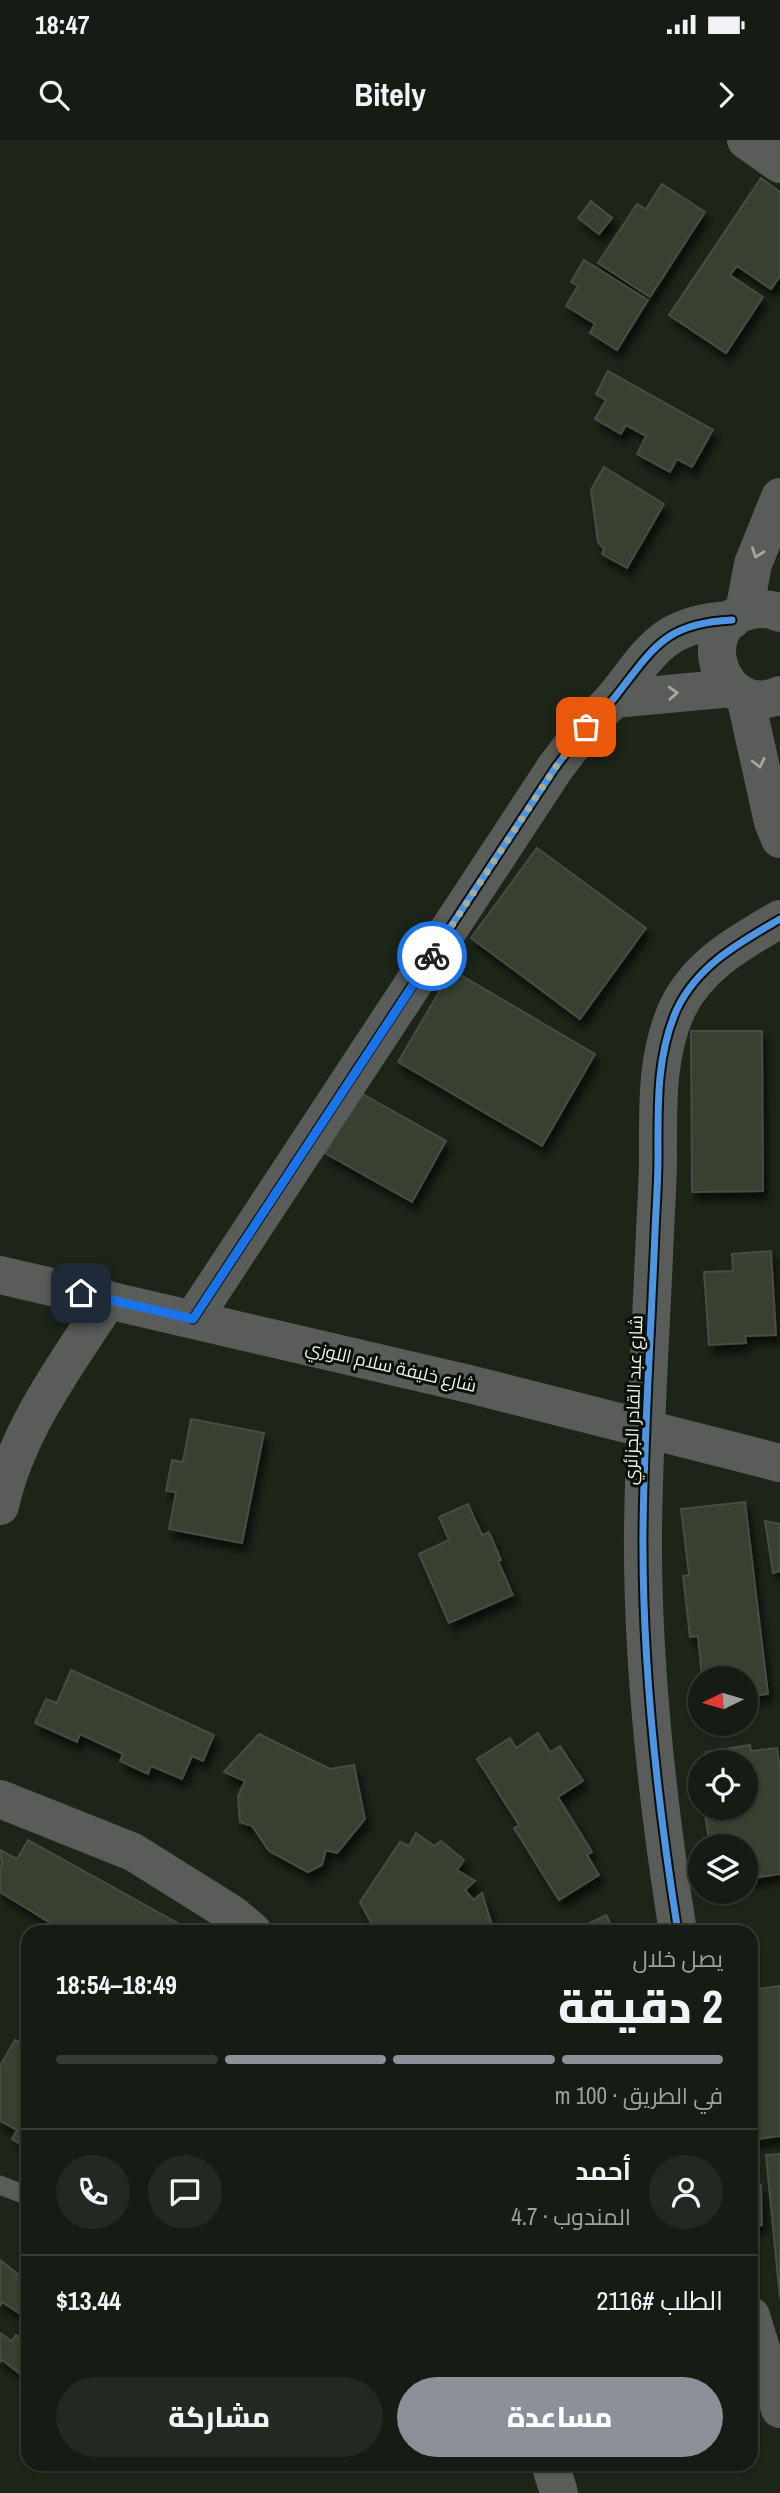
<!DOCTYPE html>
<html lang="ar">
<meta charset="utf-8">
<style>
:root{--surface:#161c13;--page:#232921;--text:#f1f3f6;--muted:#9ea1a0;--line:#353a33;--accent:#8c9099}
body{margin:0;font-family:"Archivo Narrow",Cairo,sans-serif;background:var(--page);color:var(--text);direction:rtl;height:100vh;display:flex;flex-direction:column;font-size:26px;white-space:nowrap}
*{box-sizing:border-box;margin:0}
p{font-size:23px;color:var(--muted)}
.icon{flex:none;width:38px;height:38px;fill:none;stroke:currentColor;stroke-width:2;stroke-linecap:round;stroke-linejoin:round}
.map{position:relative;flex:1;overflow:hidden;direction:ltr}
.sheet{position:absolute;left:21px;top:1785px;width:737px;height:546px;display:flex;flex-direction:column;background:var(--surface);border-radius:21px;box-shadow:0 2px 5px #0004,0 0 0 2px var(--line);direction:rtl}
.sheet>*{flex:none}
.needle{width:46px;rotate:265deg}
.controls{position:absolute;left:688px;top:1526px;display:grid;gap:14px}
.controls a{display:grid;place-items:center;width:70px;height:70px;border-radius:50%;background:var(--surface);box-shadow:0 2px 5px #0004,0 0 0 2px var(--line);font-size:35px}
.pin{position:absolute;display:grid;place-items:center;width:60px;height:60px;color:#fff;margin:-30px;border-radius:14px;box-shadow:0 4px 10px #0006}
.courier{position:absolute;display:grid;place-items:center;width:70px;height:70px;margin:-35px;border:5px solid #1a73e8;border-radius:50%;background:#fff;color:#222;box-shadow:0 2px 9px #0007}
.head em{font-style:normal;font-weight:800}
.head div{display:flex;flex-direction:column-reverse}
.head{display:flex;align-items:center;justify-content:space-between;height:119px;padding:0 35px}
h1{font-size:46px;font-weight:800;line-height:52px}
.bar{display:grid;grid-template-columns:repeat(4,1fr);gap:10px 7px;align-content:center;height:84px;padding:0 35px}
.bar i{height:9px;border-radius:5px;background:var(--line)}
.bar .on{background:var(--accent)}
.bar p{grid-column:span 4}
.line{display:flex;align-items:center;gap:18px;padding:0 35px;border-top:2px solid var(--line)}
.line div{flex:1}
.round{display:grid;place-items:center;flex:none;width:74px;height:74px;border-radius:37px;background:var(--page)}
.button{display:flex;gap:14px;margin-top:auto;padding:14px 35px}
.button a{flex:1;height:80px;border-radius:42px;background:var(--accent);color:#fff;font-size:28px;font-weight:800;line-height:80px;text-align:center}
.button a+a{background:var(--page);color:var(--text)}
.status{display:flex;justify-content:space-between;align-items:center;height:49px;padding:0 35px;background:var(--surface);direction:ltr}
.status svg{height:19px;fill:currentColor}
header{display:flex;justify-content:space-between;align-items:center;height:91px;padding:0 35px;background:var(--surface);font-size:32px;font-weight:800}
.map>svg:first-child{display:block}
.building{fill:#384131;stroke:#464d43;stroke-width:2;filter:url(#shadow)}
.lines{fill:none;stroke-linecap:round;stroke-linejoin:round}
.service{stroke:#595c58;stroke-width:19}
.minor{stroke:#595c58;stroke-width:38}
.tertiary{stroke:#595c58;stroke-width:38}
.cycleway-casing{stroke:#0a1007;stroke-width:11}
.cycleway{stroke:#4d94e3;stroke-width:7}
.oneway{stroke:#a2a89f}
.done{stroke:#a4ac9e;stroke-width:7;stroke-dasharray:0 12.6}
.route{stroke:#1a73e8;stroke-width:9}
.labels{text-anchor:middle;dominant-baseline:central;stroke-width:6;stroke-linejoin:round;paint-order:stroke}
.street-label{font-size:18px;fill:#ecf5e6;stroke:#0a1007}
</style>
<div class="status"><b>18:47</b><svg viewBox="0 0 49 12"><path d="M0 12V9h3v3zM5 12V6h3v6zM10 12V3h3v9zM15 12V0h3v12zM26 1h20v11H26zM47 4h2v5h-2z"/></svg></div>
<header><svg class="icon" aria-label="forward" viewBox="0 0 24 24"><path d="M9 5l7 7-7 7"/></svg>Bitely<svg class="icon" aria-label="search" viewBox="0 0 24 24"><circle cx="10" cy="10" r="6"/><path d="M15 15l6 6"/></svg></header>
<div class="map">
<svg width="780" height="2353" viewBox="0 0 780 2353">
<defs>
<filter id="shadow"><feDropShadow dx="4.5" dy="8" stdDeviation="3.5" flood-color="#0009"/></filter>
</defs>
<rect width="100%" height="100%" fill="#1d2519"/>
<path class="building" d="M761,38L780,52V136L771,149L737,126L730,135L763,157L726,213L669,175Z
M662,44L705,72L650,157L598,123L637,64L646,69Z
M591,61L612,78L599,94L578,78Z
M584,120L648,160L617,210L590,193L595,184L566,166L578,146L571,142Z
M608,231L713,290L692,327L677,319L670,332L637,314L646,296L626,285L621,294L595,279L606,260L596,254Z
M604,327L664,364L627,428L602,414L604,409L598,402L591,350Z
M537,708L646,788L580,879L471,798Z
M452,830L595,914L542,1006L398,922Z
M691,891H762L763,1051L692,1052Z
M359,952L446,1001L412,1062L325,1013Z
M771,1111L776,1195L745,1196L746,1203L709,1205L704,1132L733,1131L732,1114Z
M191,1279L264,1293L242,1403L169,1389L176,1352L166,1351L172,1320L183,1322Z
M745,1362L768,1554L746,1557V1538H702L698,1496L690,1497L683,1436L689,1435L681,1369Z
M468,1364L482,1395L489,1392L501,1420L498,1421L513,1455L449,1483L419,1414L449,1400L439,1377Z
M765,1381L780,1384V1431L773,1433Z
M71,1530L214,1595L203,1621L192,1616L182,1639L151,1626L148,1634L120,1621L123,1614L80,1594L77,1602L35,1583L46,1559L57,1563Z
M538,1593L550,1612L560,1606L583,1641L558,1657L592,1712L587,1715L599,1735L559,1760L514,1688L519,1685L477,1619L510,1598L516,1608Z
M259,1594L330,1629L354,1625L365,1679L337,1713L326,1710L322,1725L308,1732L269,1711L252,1686L240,1682L238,1656L245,1641L224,1632Z
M750,1605L751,1611L777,1608L780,1631V1734L746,1739V1706H710L704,1668H746V1622H707L706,1612Z
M416,1693L434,1706L441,1701L464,1720L457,1730L475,1741L465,1750L474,1760L482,1753L492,1785L473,1792H376L360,1762L400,1702L409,1706Z
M28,1700L185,1787L182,1792H47L52,1784L0,1752V1729L2,1724L0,1710L17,1719Z
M606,1775L615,1792H572Z
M780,1846V1996L751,2000V1850Z
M15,1900L28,1907V2008L12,1999L17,1990L0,1981V1926Z
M780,2014V2159L766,2015Z
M751,2045H761L762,2085L751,2086Z
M0,2120L28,2142V2179L2,2162L0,2166Z
M0,2193L12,2201L16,2195L28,2203V2240L2,2220L0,2222Z"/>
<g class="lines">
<path class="service" d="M0,2045L28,2056"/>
<path class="minor" d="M746,0L780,24
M744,472L753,424L780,357
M780,473C770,468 759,468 748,471C690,486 721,581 780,555
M745,556L773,682L780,699
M614,559L732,548
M193,1179L555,628C567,612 579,596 592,581C599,573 608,566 615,557C653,509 664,483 732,480
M0,1366C17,1289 66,1225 108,1160
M0,1659L133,1712L232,1774L253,1792
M678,1792C657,1660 642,1526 643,1392C644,1292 651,1192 655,1092C656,1067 658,1042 658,1017C658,966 656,916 677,869C698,825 739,803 780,779
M751,2176L780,2269
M550,2324L559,2353"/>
<path class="tertiary" d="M0,1135L469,1244L780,1323"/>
<g class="cycleway-casing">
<path id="cycleway" d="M193,1179L555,628C567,612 579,596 592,581C599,573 608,566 615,557C653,509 664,483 732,480
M678,1792C657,1660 642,1526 643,1392C644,1292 651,1192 655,1092C656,1067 658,1042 658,1017C658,966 656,916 677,869C698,825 739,803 780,779"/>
</g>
<use href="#cycleway" class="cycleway"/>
</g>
<defs><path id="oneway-chevron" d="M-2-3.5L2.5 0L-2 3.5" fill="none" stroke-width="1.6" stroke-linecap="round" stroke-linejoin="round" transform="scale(1.75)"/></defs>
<g class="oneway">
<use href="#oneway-chevron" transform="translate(757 413) rotate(110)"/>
<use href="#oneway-chevron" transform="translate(673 553) rotate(-3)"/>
<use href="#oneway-chevron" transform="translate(759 623) rotate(77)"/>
</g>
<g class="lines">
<path class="done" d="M432,816L555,628L586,587"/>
<path class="route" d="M81,1153L193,1179L432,816"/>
</g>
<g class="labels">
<g class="street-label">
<text transform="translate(391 1226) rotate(13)">شارع خليفة سلام اللوزي</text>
<text transform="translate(633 1260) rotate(-88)">شارع عبد القادر الجزائري</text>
</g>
</g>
</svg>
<div class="controls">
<a><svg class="needle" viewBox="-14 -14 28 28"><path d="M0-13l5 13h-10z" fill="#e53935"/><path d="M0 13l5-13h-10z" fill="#9ea1a0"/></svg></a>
<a><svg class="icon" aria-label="locate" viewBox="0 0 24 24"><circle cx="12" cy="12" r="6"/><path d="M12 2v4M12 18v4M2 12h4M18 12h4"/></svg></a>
<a><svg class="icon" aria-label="layers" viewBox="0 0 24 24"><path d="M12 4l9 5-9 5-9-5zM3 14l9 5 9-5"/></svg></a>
</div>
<div class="pin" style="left:586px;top:587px;background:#ea580c"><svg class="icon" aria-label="bag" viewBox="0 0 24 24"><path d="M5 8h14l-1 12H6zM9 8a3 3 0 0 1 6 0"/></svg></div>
<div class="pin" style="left:81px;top:1153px;background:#1f2937"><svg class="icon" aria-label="home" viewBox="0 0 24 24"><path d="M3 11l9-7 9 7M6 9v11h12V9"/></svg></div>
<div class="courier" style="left:432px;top:816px"><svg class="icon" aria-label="bike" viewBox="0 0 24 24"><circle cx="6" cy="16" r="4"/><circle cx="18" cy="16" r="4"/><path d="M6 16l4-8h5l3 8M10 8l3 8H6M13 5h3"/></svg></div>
<section class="sheet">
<div class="head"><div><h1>2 دقيقة</h1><p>يصل خلال</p></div><em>18:49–18:54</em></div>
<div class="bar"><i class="on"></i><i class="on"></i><i class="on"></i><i></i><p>في الطريق · 100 m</p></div>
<div class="line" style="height:126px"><a class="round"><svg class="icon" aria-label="person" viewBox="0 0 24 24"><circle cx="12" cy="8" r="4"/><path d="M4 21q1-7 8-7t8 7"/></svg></a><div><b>أحمد</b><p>المندوب · 4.7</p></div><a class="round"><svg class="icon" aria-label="chat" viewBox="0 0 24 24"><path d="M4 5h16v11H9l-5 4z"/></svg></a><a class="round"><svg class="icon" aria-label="phone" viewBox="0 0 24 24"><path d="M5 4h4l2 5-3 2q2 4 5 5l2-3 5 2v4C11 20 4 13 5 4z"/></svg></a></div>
<div class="line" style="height:91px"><div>الطلب #2116</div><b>$13.44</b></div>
<div class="button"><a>مساعدة</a><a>مشاركة</a></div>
</section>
</div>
